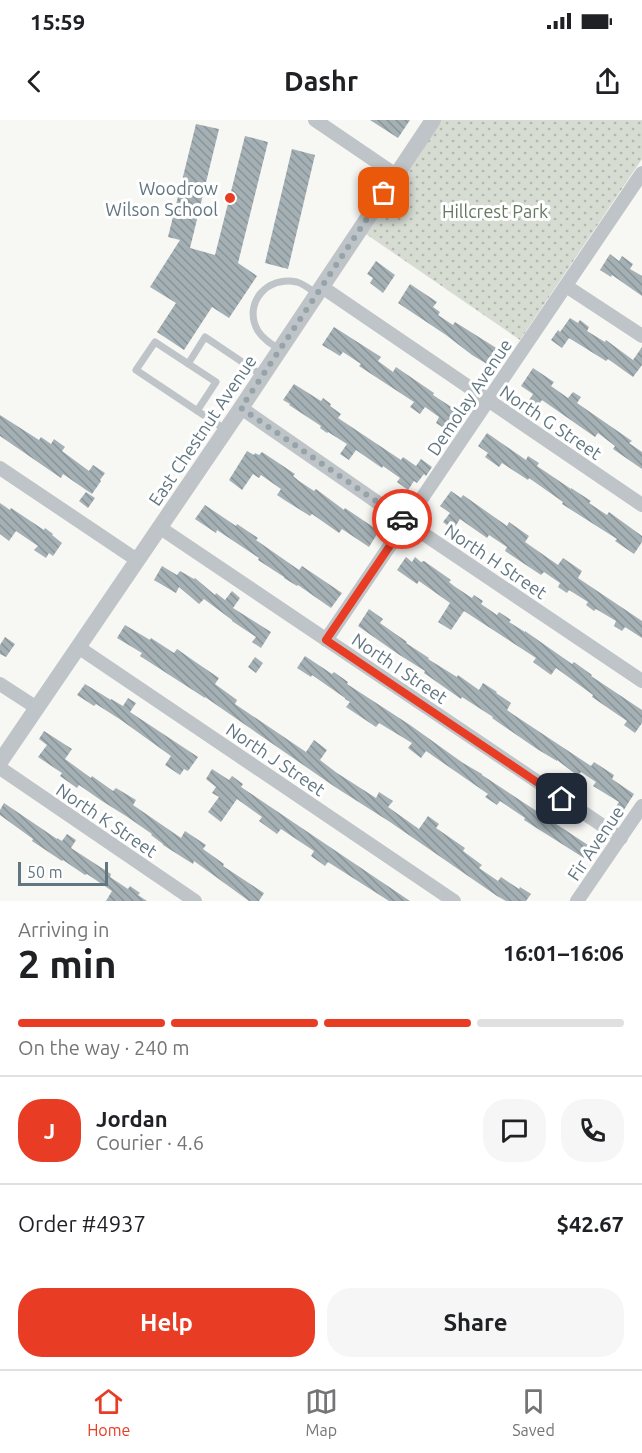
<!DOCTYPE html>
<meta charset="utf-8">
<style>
:root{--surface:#fff;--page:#f6f6f6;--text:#202124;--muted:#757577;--line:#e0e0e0;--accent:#e83c24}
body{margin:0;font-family:Ubuntu,sans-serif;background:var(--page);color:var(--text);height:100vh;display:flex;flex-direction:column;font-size:22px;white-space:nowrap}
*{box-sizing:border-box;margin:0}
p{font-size:20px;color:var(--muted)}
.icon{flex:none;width:33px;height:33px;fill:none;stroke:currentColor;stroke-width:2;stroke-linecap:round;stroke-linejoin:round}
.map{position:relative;height:781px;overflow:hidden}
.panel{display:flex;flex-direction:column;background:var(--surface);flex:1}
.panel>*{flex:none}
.scale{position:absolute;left:18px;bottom:15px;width:90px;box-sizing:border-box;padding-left:6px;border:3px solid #617680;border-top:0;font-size:16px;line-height:21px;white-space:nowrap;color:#617680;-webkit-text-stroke:4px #fff;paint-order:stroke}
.pin{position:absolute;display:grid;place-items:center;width:51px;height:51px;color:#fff;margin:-26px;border-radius:12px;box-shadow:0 3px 9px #0006}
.courier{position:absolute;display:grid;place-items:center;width:60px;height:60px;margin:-30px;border:4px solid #e83c24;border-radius:50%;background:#fff;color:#222;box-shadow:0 2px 8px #0007}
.head em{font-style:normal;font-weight:700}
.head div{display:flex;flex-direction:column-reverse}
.head{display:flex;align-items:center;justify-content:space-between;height:102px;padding:0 18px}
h1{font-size:39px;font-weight:700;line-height:45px}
.bar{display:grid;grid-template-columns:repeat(4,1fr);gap:9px 6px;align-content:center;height:72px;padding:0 18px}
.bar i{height:8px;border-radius:4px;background:var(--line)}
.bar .current{background:var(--accent)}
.bar p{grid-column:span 4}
.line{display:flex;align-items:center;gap:15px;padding:0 18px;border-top:2px solid var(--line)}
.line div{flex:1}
.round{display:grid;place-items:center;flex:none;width:63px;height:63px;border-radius:24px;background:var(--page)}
.action{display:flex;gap:12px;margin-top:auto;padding:12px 18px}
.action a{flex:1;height:69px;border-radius:24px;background:var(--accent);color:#fff;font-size:24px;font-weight:700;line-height:69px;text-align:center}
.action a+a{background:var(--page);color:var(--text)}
.status{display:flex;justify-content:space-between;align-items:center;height:42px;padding:0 30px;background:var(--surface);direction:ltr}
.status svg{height:16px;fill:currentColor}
header{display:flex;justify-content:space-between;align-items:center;height:78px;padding:0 18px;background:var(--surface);font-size:27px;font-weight:700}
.menu{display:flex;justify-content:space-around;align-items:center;height:84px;border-top:2px solid var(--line);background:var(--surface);font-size:16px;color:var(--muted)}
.menu a{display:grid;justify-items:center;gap:3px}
.menu .current{color:var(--accent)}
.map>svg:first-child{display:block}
.green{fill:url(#green-dots)}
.building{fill:url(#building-back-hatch)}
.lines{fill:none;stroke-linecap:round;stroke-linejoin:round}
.service{stroke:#bec4c7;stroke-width:7}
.minor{stroke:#bec4c7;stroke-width:14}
.tertiary{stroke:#bec4c7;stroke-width:16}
.done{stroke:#96a3a9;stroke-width:6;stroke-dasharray:0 10.8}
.route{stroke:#e83c24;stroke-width:8}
.poi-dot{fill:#e83c24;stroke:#fff;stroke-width:2}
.labels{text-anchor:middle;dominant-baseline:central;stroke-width:6;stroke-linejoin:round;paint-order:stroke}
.poi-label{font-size:18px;fill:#617680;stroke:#fff;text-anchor:end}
.park-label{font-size:18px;fill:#677861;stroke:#fff}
.street-label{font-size:18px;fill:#617680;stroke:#fff}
</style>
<div class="status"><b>15:59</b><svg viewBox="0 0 49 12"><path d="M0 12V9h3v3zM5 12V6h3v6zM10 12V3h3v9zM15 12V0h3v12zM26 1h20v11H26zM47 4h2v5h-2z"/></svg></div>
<header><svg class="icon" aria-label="back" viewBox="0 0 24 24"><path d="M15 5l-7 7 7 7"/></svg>Dashr<svg class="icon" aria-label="share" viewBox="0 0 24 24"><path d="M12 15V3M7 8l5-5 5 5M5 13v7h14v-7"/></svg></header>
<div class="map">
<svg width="642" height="781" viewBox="0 0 642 781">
<defs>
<pattern id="green-dots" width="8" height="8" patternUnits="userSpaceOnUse" patternTransform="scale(1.5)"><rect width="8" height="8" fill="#d7dcd3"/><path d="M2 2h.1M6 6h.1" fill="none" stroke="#b2b7b0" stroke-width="1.8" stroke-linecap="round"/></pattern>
<pattern id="building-back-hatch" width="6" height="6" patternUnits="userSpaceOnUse" patternTransform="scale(1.5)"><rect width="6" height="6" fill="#a4b0b4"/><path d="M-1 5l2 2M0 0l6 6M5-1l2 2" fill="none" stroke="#899498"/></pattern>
</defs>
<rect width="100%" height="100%" fill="#f7f7f4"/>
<path class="green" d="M440,0H642V39L520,220L363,112Z"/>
<path class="building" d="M370,0H410L398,18Z
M196,4L219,9L190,128L215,135L245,16L268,22L238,143L257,156L229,198L212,187L184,230L157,212L176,183L150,167L180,120L168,117Z
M292,29L315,35L288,149L265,143Z
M610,134L619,141L622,136L633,144L630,149L642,156V176L612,155L611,157L600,150Z
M376,141L395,155L383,173L370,163L373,158L367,154Z
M410,164L437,182L433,187L440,192L438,195L453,205L455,202L501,231L492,247L472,235L446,215L398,183Z
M570,198L578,203L580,200L589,207L587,211L605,222L606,220L633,240L642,227V245L633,257L608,239L606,241L569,218L562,228L551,220L558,210L560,212Z
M334,207L381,237L378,241L393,252L396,247L434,273L433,275L462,294L450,312L436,303L439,297L425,287L420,294L410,287L414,282L359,246L361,244L343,232L340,236L322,225Z
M533,248L554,262L551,266L568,278L573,272L581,277L577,283L632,321L629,323L642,332V349L613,329L615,326L598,313L595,317L542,280L536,288L528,282L533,274L521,266Z
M294,264L321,281L323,278L331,284L330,286L341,294L338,298L401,340L403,337L416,346L421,339L432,347L426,356L424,354L417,363L414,361L408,370L397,362L400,358L383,346L382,348L356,330L349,340L340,334L347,324L328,312L327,313L320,308L321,306L289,285L290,284L283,280Z
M0,295L39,320L41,317L51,324L54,319L65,327L62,331L89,351L93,345L105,353L100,360L101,361L92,374L63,354L61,358L0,316Z
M487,313L526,340L528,336L539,343L537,346L571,369V368L591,381L589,383L607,395L609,392L642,416V422L634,434L615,421L617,419L562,384L563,382L529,358L528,360L502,343L499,347L485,337L488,333L478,326Z
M247,331L254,335L255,333L259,335L262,332L295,354L293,356L299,361L314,371L316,369L344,390L345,388L379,411L369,427L342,409L339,413L312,394L310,396L286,381L277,375L281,369L261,355L259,358L253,354L242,370L229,360Z
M451,371L461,378L463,375L507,406L509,402L529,416L525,422L558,445L563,438L582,451L578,458L642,501V518L625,507L622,511L614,506L616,501L596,489L594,491L586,485L588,482L569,470L567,473L558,467L560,463L544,452L541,455L505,431L507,427L489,415L487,418L460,399L453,410L443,402L450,393L440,386Z
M86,372L95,378L88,388L79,381Z
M0,383L10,390L11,388L44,410L45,408L53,414L52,415L62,423L53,436L49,433L46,438L34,430L38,426L16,411L9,421L0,414Z
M205,385L236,406L237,404L258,418L256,420L299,450L302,446L342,473L331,488L298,465L297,466L284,458V457L258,440L259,438L217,410L216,413L195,399Z
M406,437L412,442L415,437L421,442L424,441L451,460L449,462L454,466L472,478L474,475L483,481L481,484L497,495L499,492L511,500L509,502L525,512V511L572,544L574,542L592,555L591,556L642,590V603L635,613L624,605L627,601L592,577L593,575L556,548L551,555L533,542L536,538L464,491L451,510L438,502L450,483L419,461L417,464L397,450Z
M162,446L177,455L180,451L194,459L195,458L215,475L216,473L225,480L232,471L240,478L233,488L271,512L261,528L252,522L256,517L232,501V500L204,479L199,484L179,467L176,473L154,460Z
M369,489L383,499L380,503L407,522L406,523L429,538L428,539L457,557L458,555L479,570L483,563L497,572L496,573L511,583L507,590L514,595L591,646L594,642L614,655L612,659L634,674L620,696L613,691L619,682L593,666L596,662L581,652L578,656L557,640V641L537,629L492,598L493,597L462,577L461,579L424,553L425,551L398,534L358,506Z
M125,505L150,520L151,518L174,533L177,529L194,541L219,558L215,564L237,580L235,584L306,632L314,620L327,630L320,640L337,653L376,678L379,672L393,681L388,687L419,709L428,696L439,704L436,708L465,728L463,731L482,745L479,748L498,761L501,757L519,769L520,767L531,774L526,781H506L497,776L390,702L335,667L205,577V578L140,536L142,533L117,518Z
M5,517L15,524L6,537L0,534V525Z
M305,536L332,554L334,552L348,562L347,564L410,605L463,643L482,654V655L591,727L584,738L524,700L525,698L500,681L497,685L485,677L488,674L426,631L421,638L408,628L412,623L379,603L376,607L346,587L350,582L345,579V578L312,555L311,557L297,548Z
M255,537L263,543L256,553L248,547Z
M85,564L111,580V579L123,586L128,578L136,583L130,592L198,637L188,651L184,649L180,655L165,645L171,636L121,600L96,584L94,586L77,575Z
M44,611L72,629L65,639L91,658L92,656L113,671L116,668L136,680L133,685L181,718L185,711L206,725L203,729L224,744L223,746L264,773L259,781H249L194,741L193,744L163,725V724L151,715L152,714L126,696L102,681L79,665L77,668L60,656L62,653L38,637L47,625L39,619Z
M212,649L229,660L232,656L243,664L241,667L410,781H389L328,742L325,746L311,736L314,731L281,709L277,714L259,701L262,697L237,679L221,702L208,692L219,677L212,673L216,667L206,659Z
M4,683L57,719V718L62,721L67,714L76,720L71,728L111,754L110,757L128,769L130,766L140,773L138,775L147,781H106L112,771L87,754L85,755L63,740L62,741L32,721L33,719L0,695V690Z"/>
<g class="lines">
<path class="service" d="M279,229C271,224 263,219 258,211C242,183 268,155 297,162C304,164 311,170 317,174
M188,244L205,217L263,256
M197,291L216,262L155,222L136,250L226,310"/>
<path class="minor" d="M315,0L396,55
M566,166L642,216
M322,167L642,385
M241,288L406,402L642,561
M0,348L137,440
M159,407L621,718
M326,520L642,53
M78,527L454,781
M0,564L37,588
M0,648L195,781
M577,781L642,686"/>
<path class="tertiary" d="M0,642L241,288L433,0"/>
</g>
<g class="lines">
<path class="done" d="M384,73L241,288L402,399"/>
<path class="route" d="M402,399L406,402L326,520L562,679"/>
</g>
<circle class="poi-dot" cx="230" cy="78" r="6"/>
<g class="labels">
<g class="poi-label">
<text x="218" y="68">Woodrow<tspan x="218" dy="21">Wilson School</tspan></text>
</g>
<g class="park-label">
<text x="495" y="91">Hillcrest Park</text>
</g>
<g class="street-label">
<text transform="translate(469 277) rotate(-56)">Demolay Avenue</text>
<text transform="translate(551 302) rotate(34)">North G Street</text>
<text transform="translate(202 310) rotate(-56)">East Chestnut Avenue</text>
<text transform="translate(496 441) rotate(34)">North H Street</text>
<text transform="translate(400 548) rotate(34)">North I Street</text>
<text transform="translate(276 639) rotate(34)">North J Street</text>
<text transform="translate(107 700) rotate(34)">North K Street</text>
<text transform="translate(595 723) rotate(-56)">Fir Avenue</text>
</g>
</g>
</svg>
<div class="scale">50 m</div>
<div class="pin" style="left:384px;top:73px;background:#ea580c"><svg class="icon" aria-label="bag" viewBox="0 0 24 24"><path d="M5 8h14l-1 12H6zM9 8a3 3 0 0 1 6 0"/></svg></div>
<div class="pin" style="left:562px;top:679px;background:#1f2937"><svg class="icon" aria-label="home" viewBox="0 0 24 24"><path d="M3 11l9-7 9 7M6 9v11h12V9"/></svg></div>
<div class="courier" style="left:402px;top:399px"><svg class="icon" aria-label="car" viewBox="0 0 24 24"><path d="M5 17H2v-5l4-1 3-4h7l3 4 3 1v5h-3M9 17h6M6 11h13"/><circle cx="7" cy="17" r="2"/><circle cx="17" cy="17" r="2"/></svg></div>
</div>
<section class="panel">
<div class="head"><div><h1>2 min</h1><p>Arriving in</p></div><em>16:01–16:06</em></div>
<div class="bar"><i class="current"></i><i class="current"></i><i class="current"></i><i></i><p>On the way · 240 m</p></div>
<div class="line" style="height:108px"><b class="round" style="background:var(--accent);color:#fff">J</b><div><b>Jordan</b><p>Courier · 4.6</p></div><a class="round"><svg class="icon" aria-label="chat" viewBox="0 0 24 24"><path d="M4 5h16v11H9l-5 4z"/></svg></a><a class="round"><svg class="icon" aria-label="phone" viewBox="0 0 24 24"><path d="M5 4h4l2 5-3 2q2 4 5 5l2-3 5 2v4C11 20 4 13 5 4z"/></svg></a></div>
<div class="line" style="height:78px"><div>Order #4937</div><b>$42.67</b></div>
<div class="action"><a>Help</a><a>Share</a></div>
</section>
<nav class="menu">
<a class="current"><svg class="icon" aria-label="home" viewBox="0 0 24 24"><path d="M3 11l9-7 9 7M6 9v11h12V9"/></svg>Home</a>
<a><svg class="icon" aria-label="map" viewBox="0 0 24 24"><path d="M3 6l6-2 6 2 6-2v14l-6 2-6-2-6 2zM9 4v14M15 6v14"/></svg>Map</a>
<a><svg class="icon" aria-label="saved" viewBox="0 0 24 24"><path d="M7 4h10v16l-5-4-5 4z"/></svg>Saved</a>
</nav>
